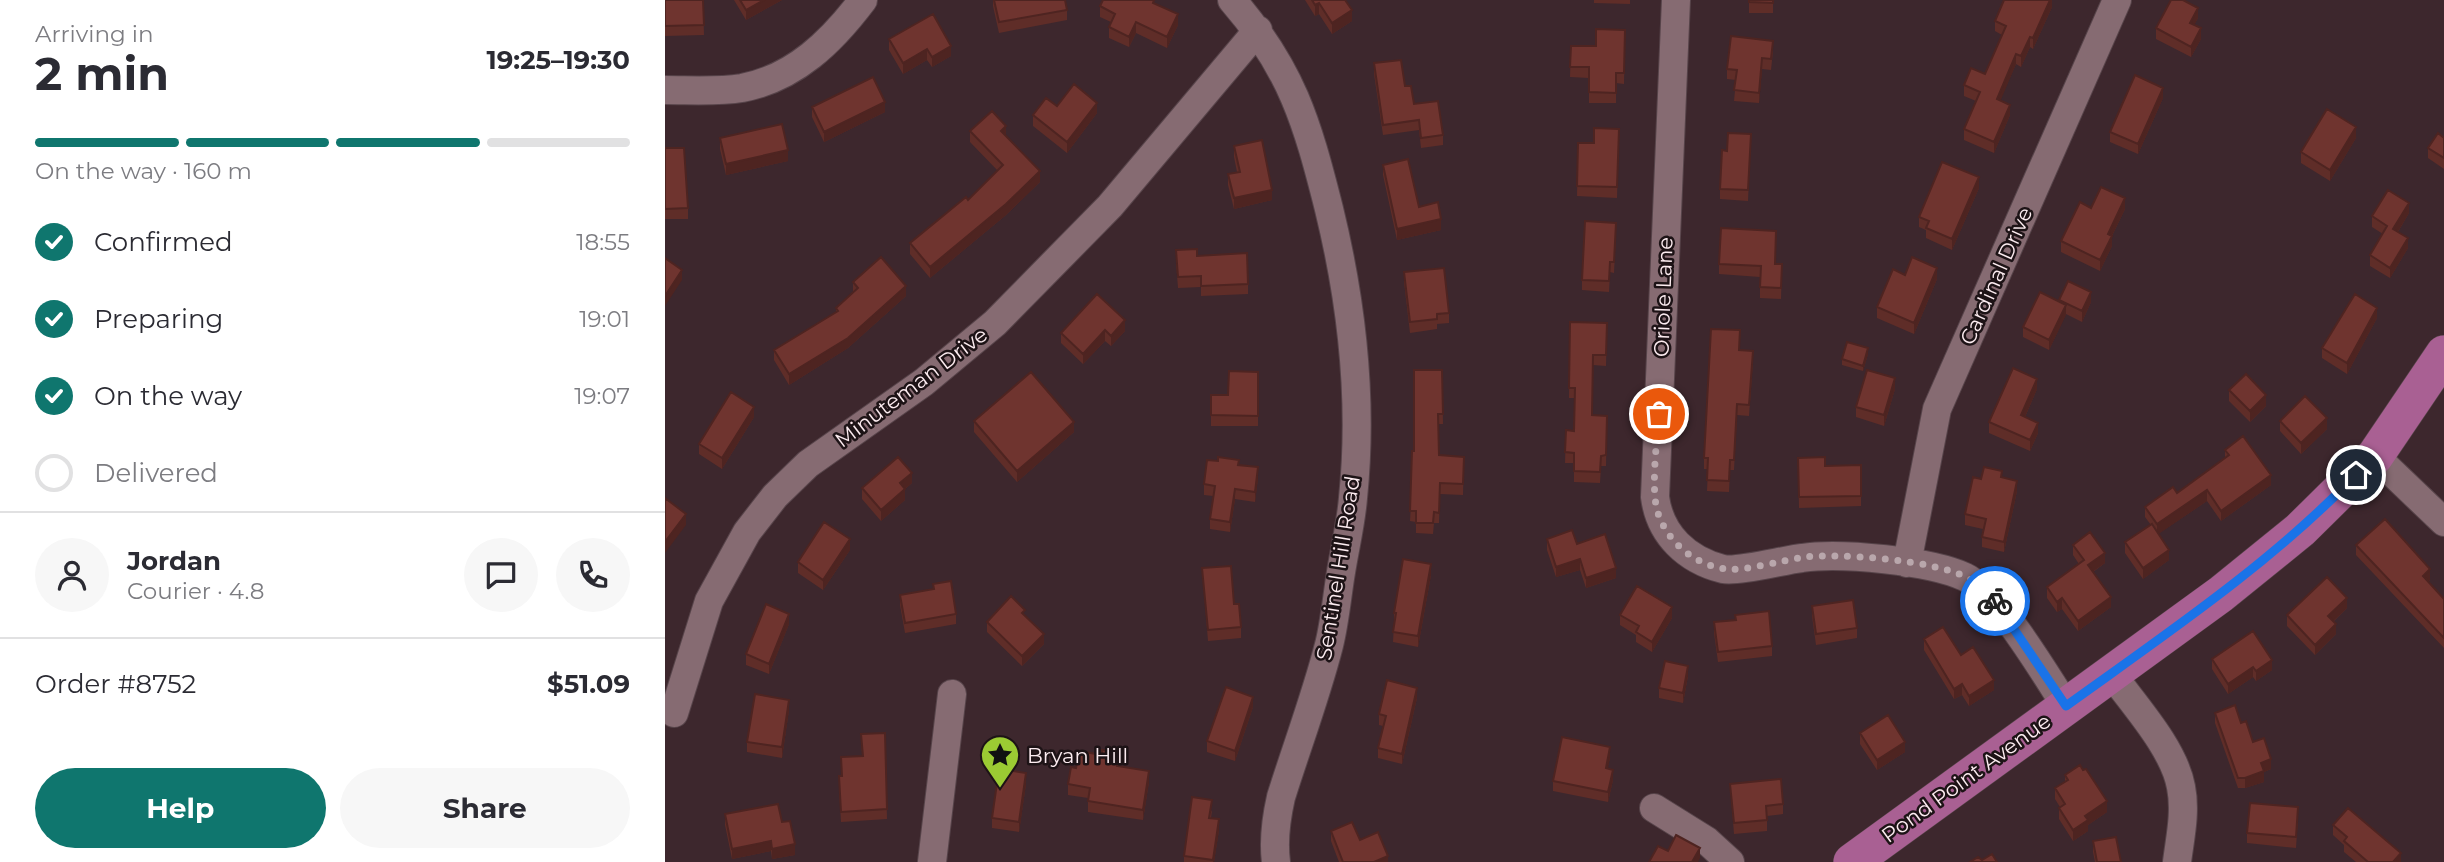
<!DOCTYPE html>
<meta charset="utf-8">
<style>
:root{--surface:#fff;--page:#f7f7f7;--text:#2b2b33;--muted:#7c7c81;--line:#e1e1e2;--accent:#0f766e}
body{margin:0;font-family:Montserrat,sans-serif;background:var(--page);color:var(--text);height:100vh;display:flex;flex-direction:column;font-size:26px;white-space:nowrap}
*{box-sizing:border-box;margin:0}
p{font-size:23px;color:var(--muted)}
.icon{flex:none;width:38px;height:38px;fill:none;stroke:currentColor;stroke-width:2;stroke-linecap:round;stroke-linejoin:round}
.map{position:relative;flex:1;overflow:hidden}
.drawer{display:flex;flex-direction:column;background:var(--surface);width:665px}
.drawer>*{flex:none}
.pin{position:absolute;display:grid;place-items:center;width:60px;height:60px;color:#fff;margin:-30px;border:4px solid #fff;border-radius:50%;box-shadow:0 2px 7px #0007}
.courier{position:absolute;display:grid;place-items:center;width:70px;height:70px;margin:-35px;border:5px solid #1a73e8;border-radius:50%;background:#fff;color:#222;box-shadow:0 2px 9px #0007}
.summary em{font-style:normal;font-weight:700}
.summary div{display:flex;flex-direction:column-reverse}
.summary{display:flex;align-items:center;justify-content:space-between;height:119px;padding:0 35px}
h1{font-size:46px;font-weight:700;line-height:52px}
.bar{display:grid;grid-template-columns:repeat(4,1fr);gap:10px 7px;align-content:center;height:84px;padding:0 35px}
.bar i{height:9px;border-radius:5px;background:var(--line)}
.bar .active{background:var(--accent)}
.bar p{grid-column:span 4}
.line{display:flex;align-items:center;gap:18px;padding:0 35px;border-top:2px solid var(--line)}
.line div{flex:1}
.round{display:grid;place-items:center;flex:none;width:74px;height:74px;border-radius:37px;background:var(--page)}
ol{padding:0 35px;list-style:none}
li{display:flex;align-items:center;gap:21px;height:77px}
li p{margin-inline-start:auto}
li .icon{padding:7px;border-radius:50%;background:var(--accent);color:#fff;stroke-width:4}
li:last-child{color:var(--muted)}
li i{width:38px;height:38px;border:4px solid var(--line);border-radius:50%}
.button{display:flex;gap:14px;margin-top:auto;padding:14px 35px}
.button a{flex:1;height:80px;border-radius:42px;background:var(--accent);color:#fff;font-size:28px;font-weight:700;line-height:80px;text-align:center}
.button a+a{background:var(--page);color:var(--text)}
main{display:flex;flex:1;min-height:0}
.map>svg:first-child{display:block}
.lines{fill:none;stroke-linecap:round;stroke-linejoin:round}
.minor-casing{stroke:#57444a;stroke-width:30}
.major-casing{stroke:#57444a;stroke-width:38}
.minor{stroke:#866b72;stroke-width:28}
.major{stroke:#a96093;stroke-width:37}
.wall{fill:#5f2d28}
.shaded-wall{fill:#4e2421}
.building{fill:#6f342f;stroke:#4e2421;stroke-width:2}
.done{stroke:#b9a7ac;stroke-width:7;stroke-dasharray:0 12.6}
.route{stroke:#1a73e8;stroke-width:9}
.labels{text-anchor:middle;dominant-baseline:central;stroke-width:5;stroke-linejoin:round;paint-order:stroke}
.street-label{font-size:21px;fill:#fcecf0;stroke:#1d1316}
.poi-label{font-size:21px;fill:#fcecf0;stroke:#1d1316;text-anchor:start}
</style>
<main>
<section class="drawer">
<div class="summary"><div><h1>2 min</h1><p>Arriving in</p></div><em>19:25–19:30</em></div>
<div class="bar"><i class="active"></i><i class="active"></i><i class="active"></i><i></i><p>On the way · 160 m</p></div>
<ol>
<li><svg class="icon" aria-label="check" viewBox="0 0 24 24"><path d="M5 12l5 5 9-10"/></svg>Confirmed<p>18:55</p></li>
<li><svg class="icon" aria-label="check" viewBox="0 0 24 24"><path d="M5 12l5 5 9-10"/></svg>Preparing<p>19:01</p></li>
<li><svg class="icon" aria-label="check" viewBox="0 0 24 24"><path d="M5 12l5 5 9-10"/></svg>On the way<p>19:07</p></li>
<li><i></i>Delivered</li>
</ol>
<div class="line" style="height:126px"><a class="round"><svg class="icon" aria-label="person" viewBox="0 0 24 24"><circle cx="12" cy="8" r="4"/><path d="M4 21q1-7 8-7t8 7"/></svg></a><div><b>Jordan</b><p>Courier · 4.8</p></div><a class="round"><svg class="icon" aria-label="chat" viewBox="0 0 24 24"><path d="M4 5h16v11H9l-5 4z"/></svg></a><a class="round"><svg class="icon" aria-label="phone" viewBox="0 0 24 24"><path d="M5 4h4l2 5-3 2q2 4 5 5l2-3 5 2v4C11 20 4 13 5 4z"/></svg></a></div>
<div class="line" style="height:91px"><div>Order #8752</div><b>$51.09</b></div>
<div class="button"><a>Help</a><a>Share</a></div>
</section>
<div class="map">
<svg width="1779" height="862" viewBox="0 0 1779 862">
<rect width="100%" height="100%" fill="#3d272d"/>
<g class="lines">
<g class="minor-casing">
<path id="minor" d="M567,0C627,69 642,122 664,209C687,303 698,401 688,498C686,523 680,547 676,572C672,596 670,621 664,645C651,696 632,746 616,797C611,819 608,839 611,862
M1011,0L990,497C995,535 1022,560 1058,569C1073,572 1119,560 1137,558C1175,552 1266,561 1300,577C1332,592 1380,674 1401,706
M0,90C25,90 52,92 77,88C130,78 167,41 198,0
M1710,456L1779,522
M1242,563L1272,409L1452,0
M1446,673C1469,705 1509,748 1516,787C1521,812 1515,838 1512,862
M9,713L44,601L82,532L110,496L143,464L259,382L330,323L445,206L593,30
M989,808L1042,841L1065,862
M267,862L287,694"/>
</g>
<g class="major-casing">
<path id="major" d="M1187,862L1556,594L1635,530L1710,456L1779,354"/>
</g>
<use href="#minor" class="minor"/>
<use href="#major" class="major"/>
</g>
<path class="wall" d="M0,0H38L39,35L0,36Z
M69,0H117L81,20Z
M328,0H400L402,10V20L334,33L328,6Z
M640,0H680L687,21L667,34L654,14L650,16Z
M929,0H965V4L929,3Z
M1084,0H1108V13H1084Z
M1349,0H1387V7L1368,49L1365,47L1356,67L1351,64L1335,100L1345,115L1329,153L1299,140V129L1311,101L1299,96V85L1320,74L1337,35L1330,31V21Z
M489,3L513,25L502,48L471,33L464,47L444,38V27L446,22L435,17V6Z
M1533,18L1529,25L1536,39L1526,57L1491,39V28Z
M960,30L959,84L951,83V103H924V78L905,77L906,46H931Z
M224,39L286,56L267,67L262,60L238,74L224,50Z
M1108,51L1106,70L1097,69L1094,103L1069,101L1071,80L1062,79V69Z
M709,63L740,86L749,104L778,135V145L756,148L754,130L718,135L709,74Z
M1498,98L1473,154L1445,142V132Z
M147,107L220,112L159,142L147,117Z
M432,113L402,153L368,126V115Z
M954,129L952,198L912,196L913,143H929Z
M305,131L341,137L375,182L341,215L265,278L245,254V243L303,200L333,171L305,142Z
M1086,134L1083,201L1055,199V189L1062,151Z
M55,138L123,161L61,175L55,149Z
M1691,138L1665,181L1636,163V152Z
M1779,138V169L1763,158V148Z
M569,146L607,200L569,209L563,185V174L572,172L569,157Z
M0,148L23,208V219H0Z
M718,165L754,207L776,230L732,240L718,175Z
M1314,188L1287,250L1261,238V230L1254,227V217Z
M1426,208L1460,209L1447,236V246L1435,271L1396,252V241Z
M1744,213L1733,232L1743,248L1725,278L1705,266V255L1718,234L1707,227V216Z
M951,233L949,273L945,272L944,292L917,290V280Z
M1111,242L1110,264H1117L1116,299L1095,298V277L1054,274V264Z
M532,256L583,284V294L536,296V287L513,288L511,261Z
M739,272L784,313V323L772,324V329L745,333L739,282Z
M1240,275L1272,279L1249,334L1212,318V307Z
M188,282L241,296L183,348L124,385L109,360V350L171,312V308L188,292Z
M432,294L460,331L446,346L440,341L418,364L396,343V333Z
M1394,301L1426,302L1417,322L1401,314L1384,350L1358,337V327Z
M1712,318L1682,374L1657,358V348Z
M905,322L942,323L941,366L928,365L927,415L942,416L941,466H936L935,483L909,482V463H900L901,430L909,431L910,398H904Z
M1075,350L1088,361L1084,416L1072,415L1069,470H1065L1064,492L1042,491L1043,469H1039V458Z
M1203,354L1198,371L1177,365V359Z
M777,370L778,424H773L774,455L799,457L798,495L775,494L774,523H769L768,534L751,533V522L745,521L749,451Z
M593,372V426H546V395H563Z
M1230,389L1219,426L1191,417V407Z
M1372,389L1360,417L1373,433L1365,451L1324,433V422Z
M1564,390L1601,406L1585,422L1564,401Z
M89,417L57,469L34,454V444Z
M309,421L409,432L352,482L309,432Z
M1615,421L1662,429L1636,454L1615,431Z
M1560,450L1606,485L1556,521L1542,501L1493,534L1504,560L1478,579L1460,553V542L1486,525L1480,517V507L1512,493L1560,458Z
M1133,458L1160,466L1196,465V506L1134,508Z
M574,465L593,478L590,502L570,499L565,532L545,529V519L548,496L539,495V484Z
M1337,478L1352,491L1339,552L1317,547V537L1318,529L1300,525V514L1316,479Z
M247,483L240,489V500L216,521L197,499V488Z
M882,539L951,578L921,588L915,570L891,577L882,550Z
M1408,545L1440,563L1428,572L1446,607L1413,631L1397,609L1392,612L1382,598V587L1414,564L1408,555Z
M1691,545L1765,580L1763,582L1779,599V648L1691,555Z
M185,550L158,590L133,573V562Z
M537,568L569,604L576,627V638L543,641Z
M766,575L753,647L728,642L729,623V613Z
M268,584L291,614V624L240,633L235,605V595L268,589Z
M1147,606L1192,628V638L1151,645L1147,616Z
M1682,608L1669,621L1671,634L1650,655L1622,626V615Z
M955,615L1007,618L987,652L971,642V635L955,625Z
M1070,615L1107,646V656L1053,662L1049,633V622L1070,620Z
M360,617L379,644L357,666L322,632V622Z
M124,624L104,674L81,665V654Z
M1259,639L1296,655L1329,690L1304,706L1297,695L1289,699L1259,650Z
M1547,659L1607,670L1591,681L1588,677L1563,694L1547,669Z
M1023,676L1018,703L994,698V688Z
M752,698L737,764L713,758V748L718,726L714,725V714Z
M588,707L570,761L542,752V741Z
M124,710L117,758L82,752V742Z
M1550,713L1576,723L1606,769L1599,772V782L1580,788H1573L1550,723Z
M220,733L222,819L176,822L174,787V776H177L176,757L197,756L196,734Z
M1195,733L1240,752L1212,770L1195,744Z
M945,758L942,769L948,780L943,802L888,791V781Z
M454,763L453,766L484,782L478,820L423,812V798L403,795V784Z
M1400,775L1442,812L1423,825V831L1408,841L1394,819V808L1395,807L1390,799V788L1400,782Z
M361,784L354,832L327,828V818Z
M1065,784L1118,804V814L1102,816V831L1069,834Z
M547,810L546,818L554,830L549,862H519V856Z
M60,814L117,822L130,855L107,859L106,851L67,859L60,825Z
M1633,818L1631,848L1582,843V833Z
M1668,825L1736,862H1691L1679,852V845L1668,835Z
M666,831L695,840L723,862H674L666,841Z
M1428,841L1456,862H1430L1428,852Z"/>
<path class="shaded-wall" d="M99,0H117L81,20V10Z
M1385,0H1387V7L1368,49V38Z
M654,3V14L650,16V5Z
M1533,8V18L1525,33V23Z
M687,10V21L667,34V23Z
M513,14V25L502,48V37Z
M471,22V33L464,47V37Z
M1536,28V39L1526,57V47Z
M1365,37V47L1356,67V56Z
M286,46V56L267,67V57Z
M262,49V60L238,74V63Z
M1351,54V64L1332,109V99Z
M1097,58V69L1094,103V93Z
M1498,88V98L1473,154V144Z
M220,102V112L159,142V132Z
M432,103V113L402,153V142Z
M1345,105V115L1329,153V142Z
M341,126V137L336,131Z
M1691,127V138L1665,181V170Z
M123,150V161L61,175V164Z
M375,171V182L341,215L265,278V267Z
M1314,177V188L1287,250V239Z
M607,190V200L569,209V198Z
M1460,198V209L1443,244V234Z
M1744,203V213L1728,240V229Z
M776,219V230L732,240V229Z
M1447,236V246L1435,271V260Z
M1743,238V248L1725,278V268Z
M1272,268V279L1249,334V323Z
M17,270V280L0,306V296Z
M241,286V296L183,348L124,385V374Z
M1426,292V302L1417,322V311Z
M1401,305V315L1384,350V340Z
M1712,308V318L1682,374V363Z
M460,320V331L446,346V336Z
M440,330V341L418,364V354Z
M1203,348V354L1198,371V366Z
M1230,378V389L1219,426V415Z
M1372,379V389L1356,426V415Z
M1601,395V406L1585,422V411Z
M89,407V417L57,469V458Z
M1662,418V429L1636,454V443Z
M409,422V432L352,482V471Z
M1373,423V433L1365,451V440Z
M593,467V478L590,502V492Z
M247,473V483L235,493V483Z
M1606,475V485L1556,521V511Z
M1352,481V491L1339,552V542Z
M240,489V500L216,521V510Z
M570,489V499L565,532V522Z
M1542,490V501L1492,535V524Z
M21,514V525L0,553V542Z
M185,539V550L158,590V580Z
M1504,550V560L1478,579V568Z
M1440,553V563L1423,575V565Z
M915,559V570L891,577V567Z
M766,564V575L753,647V636Z
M951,568V578L921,588V578Z
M1765,569V580L1758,587V576Z
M1446,597V607L1413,631V621Z
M1397,598V609L1392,612V602Z
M1682,598V608L1663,626V616Z
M1007,607V618L987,652V642Z
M124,614V624L104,674V664Z
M1671,624V634L1650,655V645Z
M379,634V644L357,666V656Z
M1607,660V670L1591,681V671Z
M1023,666V676L1018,703V693Z
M1588,667V677L1563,694V684Z
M1329,680V690L1304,706V696Z
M1297,684V695L1289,699V689Z
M752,688V698L737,764V754Z
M588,697V707L570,761V751Z
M124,700V710L117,758V747Z
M1240,742V752L1212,770V760Z
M945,747V758L941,779V768Z
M1606,759V769L1599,772V782L1580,788V778L1596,763Z
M948,770V780L943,802V792Z
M484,771V782L478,820V810Z
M361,773V784L354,832V822Z
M1442,801V812L1423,825V831L1408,841V830L1420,816Z
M554,819V830L549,862H548Z
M106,841V851L67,859V849Z
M130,844V855L107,859V849Z
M1035,848V858L1033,862H1027Z
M1736,853V862H1728Z
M723,856V862H709Z"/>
<path class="building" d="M0,0H38L39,25L0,26Z
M75,0H99L81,10Z
M329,0H400L402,10L334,22Z
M438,0H489L488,3L513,14L502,37L471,22L464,37L444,27L450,14L435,6Z
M647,0H680L687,10L667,23L654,3L650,5Z
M1084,0H1108V3L1084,2Z
M1339,0H1385L1368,38L1365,37L1356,56L1351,54L1332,99L1345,105L1329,142L1299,129L1315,92L1299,85L1306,68L1320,74L1341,26L1330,21Z
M1506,0H1518L1533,8L1525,23L1536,28L1526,47L1491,28Z
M268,14L286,46L267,57L262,49L238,63L224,39Z
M931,29L960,30L959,73H951V93L924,92V67H905L906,46H931Z
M1066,36L1108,41L1106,59L1097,58L1094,93L1069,90L1072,70L1062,69Z
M736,60L740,86H746L749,104L773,101L778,135L756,138L754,120L718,125L709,63Z
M1470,75L1498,88L1473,144L1445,132Z
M208,77L220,102L159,132L147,107Z
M409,84L432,103L402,142L368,115L381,98L392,106Z
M1662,109L1691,127L1665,170L1636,152Z
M327,111L341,126L336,131L375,171L341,204L265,267L245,243L301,197L303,200L338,165L305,131Z
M117,124L123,150L61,164L55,138Z
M929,128L954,129L952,187L912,186L913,143H929Z
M1063,133L1086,134L1083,190L1055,189L1057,150L1062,151Z
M1773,133L1779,138V158L1763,148Z
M597,140L607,190L569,198L563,174L575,172L569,146Z
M0,148H19L23,208L0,209Z
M743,159L754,207L773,202L776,219L732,229L718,165Z
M1277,162L1314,177L1287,239L1261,228L1264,221L1254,217Z
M1436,187L1460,198L1443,234L1447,236L1435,260L1396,241L1415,202L1426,208Z
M1723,190L1744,203L1728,229L1743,238L1725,268L1705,255L1722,226L1707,216Z
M920,221L951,223L949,262H945L944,281L917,280Z
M1056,228L1111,231L1110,264H1117L1116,288L1095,287L1096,266L1054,264Z
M532,249V256L582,253L583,284L536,286V276L513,277L511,250Z
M216,257L241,286L183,338L124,374L109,350L173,311L171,308L193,288L188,282Z
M1247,257L1272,268L1249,323L1212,307L1228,269L1240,275Z
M0,258L17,270L0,296Z
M779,268L784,313L772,314V319L745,322L739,272Z
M1403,281L1426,292L1417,311L1394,300Z
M1375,292L1401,305L1384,340L1358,327Z
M432,294L460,320L446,336L440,330L418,354L396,333Z
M1690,294L1712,308L1682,363L1657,348Z
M905,322L942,323L941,355H928L927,415L942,416L941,455L936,456L935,472L909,471V453L900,452L901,430L909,431L910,388H904Z
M1046,329L1075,330L1074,350L1088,351L1084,405L1072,404L1069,460H1065L1064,481L1042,480L1043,458H1039Z
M1182,342L1203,348L1198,366L1177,359Z
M1348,368L1372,379L1356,415L1373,423L1365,440L1324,422Z
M749,370H777L778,414H773L774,455L799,457L798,484L775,483L774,513L769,512L768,523H751V511H745L747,451H749Z
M1202,370L1230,378L1219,415L1191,407Z
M564,371L593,372V416L546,415V395H563Z
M366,372L409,422L352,471L309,421Z
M1581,374L1601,395L1585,411L1564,390Z
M66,392L89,407L57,458L34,444Z
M1640,396L1662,418L1636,443L1615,421Z
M1578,436L1606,475L1556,511L1542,490L1492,524L1480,507L1508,487L1512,493L1564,455L1560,450Z
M233,457L247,473L235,483L240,489L216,510L197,488Z
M553,457L574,460L573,465L593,467L590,492L570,489L565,522L545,519L550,486L539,484L542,460L553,461Z
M1160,457V466L1196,465V496L1134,497L1133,458Z
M1319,467L1337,471L1336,477L1352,481L1339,542L1317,537L1321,519L1300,514L1308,477L1316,479Z
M0,498L21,514L0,542Z
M1720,519L1765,569L1758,576L1779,599V638L1691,545Z
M159,522L185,539L158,580L133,562Z
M1487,524L1504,550L1478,568L1460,542Z
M907,530L912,544L940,534L951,568L921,578L915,559L891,567L882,539Z
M1425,532L1440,553L1423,565L1446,597L1413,621L1397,598L1392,602L1382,587L1419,560L1408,545Z
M738,559L766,564L753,636L728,632L731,613H729Z
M566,566L569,604H574L576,627L543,630L537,568Z
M1662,577L1682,598L1663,616L1671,624L1650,645L1622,615Z
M286,581L291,614L240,623L235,595L269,589L268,584Z
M972,586L1007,607L987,642L971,632L974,626L955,615Z
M346,596L360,610L357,613L379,634L357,656L322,622Z
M1188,600L1192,628L1151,634L1147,606Z
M101,604L124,614L104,664L81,654Z
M1104,611L1107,646L1053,652L1049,622L1071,620L1070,615Z
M1278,627L1296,655L1308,647L1329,680L1304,696L1297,684L1289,689L1259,639Z
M1588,631L1607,660L1591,671L1588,667L1563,684L1547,659Z
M1000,661L1023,666L1018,693L994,688Z
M722,680L752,688L737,754L713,748L721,716L714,714Z
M561,687L588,697L570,751L542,741Z
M90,694L124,700L117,747L82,742Z
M1570,705L1576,723L1581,721L1588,742L1599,738L1606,759L1596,763L1599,771L1580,778H1573L1550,713Z
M1223,715L1240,742L1212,760L1195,733Z
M220,733L222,809L176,812L174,776H177L176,757L198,756L196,734Z
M897,737L945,747L941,768L948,770L943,792L888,781Z
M437,750L454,752L452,766L484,771L478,810L423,801L425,788L403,784L406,767L411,768L414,751L437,755Z
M1415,765L1418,770L1421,769L1442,801L1420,816L1423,820L1408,830L1394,808L1400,804L1390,788L1403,780L1400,775Z
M334,769L361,773L354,822L327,818Z
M1116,779L1118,804L1101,806L1102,820L1069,823L1065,784Z
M527,797L547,800L544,818L554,819L548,860L519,856Z
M1585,803L1633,807L1631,837L1582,833Z
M113,804L117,822L125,821L130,844L107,849L106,841L67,849L60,814Z
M1683,808L1736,853L1728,862H1703L1679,841L1682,837L1668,825Z
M687,822L695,840L713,832L723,856L709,862H678L666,831Z
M1011,835L1035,848L1027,862H984L993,846L1003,851Z
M1451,837L1456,862H1432L1428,841Z
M1327,854L1332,862H1305L1313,857L1317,860Z"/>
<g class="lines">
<path class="done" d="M994,414C992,440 986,486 992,510C1001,541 1028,564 1060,569C1075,572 1120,560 1139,557C1177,553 1267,560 1301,577C1313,583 1322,591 1330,601"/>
<path class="route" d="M1330,601L1401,706C1501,634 1605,564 1691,475"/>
</g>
<defs>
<g id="sight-pin" transform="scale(2.0125)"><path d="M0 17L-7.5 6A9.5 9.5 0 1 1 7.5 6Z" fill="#9bcb33" stroke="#1d1316"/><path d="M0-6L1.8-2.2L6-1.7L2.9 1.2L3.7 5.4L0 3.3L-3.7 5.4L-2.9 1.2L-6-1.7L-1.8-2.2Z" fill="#111"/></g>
</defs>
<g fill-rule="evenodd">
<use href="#sight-pin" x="335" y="755"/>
</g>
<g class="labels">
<g class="street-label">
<text transform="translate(1331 276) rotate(-66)">Cardinal Drive</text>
<text transform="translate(998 297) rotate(-88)">Oriole Lane</text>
<text transform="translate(246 387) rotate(-37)">Minuteman Drive</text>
<text transform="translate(673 568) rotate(-81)">Sentinel Hill Road</text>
<text transform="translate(1301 778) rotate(-36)">Pond Point Avenue</text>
</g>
<g class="poi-label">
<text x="362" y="755">Bryan Hill</text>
</g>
</g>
</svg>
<div class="pin" style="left:994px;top:414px;background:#ea580c"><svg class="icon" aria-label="bag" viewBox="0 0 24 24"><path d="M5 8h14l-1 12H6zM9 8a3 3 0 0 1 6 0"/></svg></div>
<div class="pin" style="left:1691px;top:475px;background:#1f2937"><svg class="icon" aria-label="home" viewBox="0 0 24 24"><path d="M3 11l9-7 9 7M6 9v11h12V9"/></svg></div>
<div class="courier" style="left:1330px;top:601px"><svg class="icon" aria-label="bike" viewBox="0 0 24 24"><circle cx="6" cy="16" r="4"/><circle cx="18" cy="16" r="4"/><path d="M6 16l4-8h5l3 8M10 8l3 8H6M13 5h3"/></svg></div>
</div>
</main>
